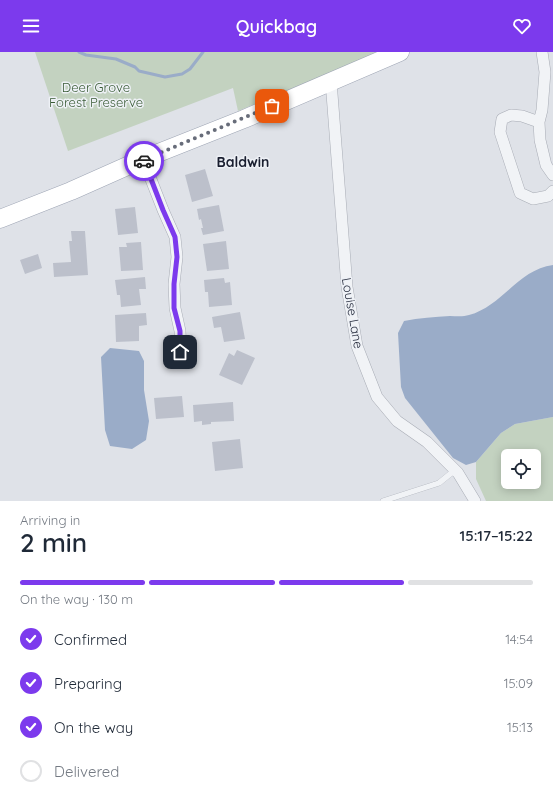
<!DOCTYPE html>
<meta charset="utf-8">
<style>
:root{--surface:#fff;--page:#f2f2f3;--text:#1f2937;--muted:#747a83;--line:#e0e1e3;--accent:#7c3aed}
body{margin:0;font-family:Quicksand,sans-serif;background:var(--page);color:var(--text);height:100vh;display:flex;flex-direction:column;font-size:15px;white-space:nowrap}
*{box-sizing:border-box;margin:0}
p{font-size:13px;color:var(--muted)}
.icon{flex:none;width:22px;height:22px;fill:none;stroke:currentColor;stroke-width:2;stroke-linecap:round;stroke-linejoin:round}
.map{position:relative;height:449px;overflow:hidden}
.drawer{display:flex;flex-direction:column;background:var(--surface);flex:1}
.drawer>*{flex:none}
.controls{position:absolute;left:501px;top:397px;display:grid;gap:8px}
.controls a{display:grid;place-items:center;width:40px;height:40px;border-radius:6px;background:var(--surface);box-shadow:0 2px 10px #0003;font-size:20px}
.pin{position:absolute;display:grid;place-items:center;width:34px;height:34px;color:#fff;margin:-17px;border-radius:8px;box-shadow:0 2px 6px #0006}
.courier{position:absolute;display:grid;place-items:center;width:40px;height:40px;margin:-20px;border:3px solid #7c3aed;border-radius:50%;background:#fff;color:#222;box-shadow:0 1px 5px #0007}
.summary em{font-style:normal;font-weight:600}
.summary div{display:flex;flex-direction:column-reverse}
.summary{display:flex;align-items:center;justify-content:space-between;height:68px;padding:0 20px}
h1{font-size:26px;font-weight:600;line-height:30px}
.bar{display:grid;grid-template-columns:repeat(4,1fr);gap:6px 4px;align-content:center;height:48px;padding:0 20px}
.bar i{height:5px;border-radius:3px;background:var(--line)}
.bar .selected{background:var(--accent)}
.bar p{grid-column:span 4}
ol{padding:0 20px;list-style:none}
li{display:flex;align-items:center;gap:12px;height:44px}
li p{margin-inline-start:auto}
li .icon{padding:4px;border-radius:50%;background:var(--accent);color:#fff;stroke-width:4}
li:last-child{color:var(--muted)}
li i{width:22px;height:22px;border:2px solid var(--line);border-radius:50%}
header{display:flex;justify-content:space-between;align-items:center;height:52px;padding:0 20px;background:var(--accent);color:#fff;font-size:18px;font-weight:600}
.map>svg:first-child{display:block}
.green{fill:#c3d2c0;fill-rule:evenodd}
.water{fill:#9aacc8}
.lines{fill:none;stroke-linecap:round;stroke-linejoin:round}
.stream{stroke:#9aacc8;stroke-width:3}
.building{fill:#bcc0cb}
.service-casing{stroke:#a8acb5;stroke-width:6}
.minor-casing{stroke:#a8acb5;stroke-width:12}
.primary-casing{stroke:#9ea5b4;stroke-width:19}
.service{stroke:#f1f3f6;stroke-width:5.5}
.minor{stroke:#f1f3f6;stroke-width:11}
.primary{stroke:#fff;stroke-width:18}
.done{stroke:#686d7a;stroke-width:4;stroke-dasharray:0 7.2}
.route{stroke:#7c3aed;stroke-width:5}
.labels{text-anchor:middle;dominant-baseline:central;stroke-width:3;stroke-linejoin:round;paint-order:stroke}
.park-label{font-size:13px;fill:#395b35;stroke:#eef1f6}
.street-label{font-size:13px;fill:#282e3f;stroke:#eef1f6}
.neighbourhood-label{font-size:14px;font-weight:bold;fill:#1a1f30;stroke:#eef1f6}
</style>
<header><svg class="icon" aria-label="menu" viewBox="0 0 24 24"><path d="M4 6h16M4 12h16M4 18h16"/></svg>Quickbag<svg class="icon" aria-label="heart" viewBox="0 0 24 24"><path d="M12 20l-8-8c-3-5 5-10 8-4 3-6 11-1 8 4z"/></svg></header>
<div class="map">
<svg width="553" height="449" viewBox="0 0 553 449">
<rect width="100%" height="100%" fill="#dfe2e8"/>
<path class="green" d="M35,0H380L238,59L233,36L68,99Z
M553,365V449H486L476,427V410L501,381L515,372ZM508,404H534V430H508Z"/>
<path class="water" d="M553,213V365L515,372L501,381L476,410L466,413L453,406L405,346L401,335L398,281L404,269C419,266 435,265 450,264C456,264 463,265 469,263C502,254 519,217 553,213Z
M110,296L139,299L144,309V338L149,369L146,388L132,397L110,394L105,378L101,305Z"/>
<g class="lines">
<path class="stream" d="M79,0L86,3L116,7L135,15L139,19L165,25L182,22L190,17L203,0"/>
</g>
<path class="building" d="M205,117L213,144L192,150L185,123Z
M219,153L224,179L203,183L201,176H203L201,167L199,168L197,157Z
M135,155L138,181L118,183L115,157Z
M71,179H85L88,223L54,225L53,211L71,210L69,189H72Z
M226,189L229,217L207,219L203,192Z
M141,190L143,218L121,219L119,195H127L126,191Z
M38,202L42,216L25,222L20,208Z
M145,225L146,237H139L141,253L121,255L120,243H117L115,228Z
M224,226L225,231L230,230L232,253L209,255L208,240H205L204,228Z
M240,260L245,287L224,290L221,275L214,276L212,265Z
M146,261L147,273L139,274V289L116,290L115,263Z
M237,298L255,306L242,333L219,323L229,301L234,304Z
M182,344L184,365L156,367L154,346Z
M233,350L234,369L211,370V372L202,373V369L194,370L193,353Z
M240,387L243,416L215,419L212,390Z"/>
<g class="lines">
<g class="service-casing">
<path id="service" d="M383,449L439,431L455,418"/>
</g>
<g class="minor-casing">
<path id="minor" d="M542,0L545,20L542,58L539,70L540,88L546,113L553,123
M331,29L347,235L357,294L377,345L397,369L427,390L458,421L475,449
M539,70L522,64L511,63L502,67L500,80L520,141L533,147L548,144L553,139
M143,107L163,158L175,185L177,205L174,232L175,256L180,279L181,300"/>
</g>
<g class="primary-casing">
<path id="primary" d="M0,167L71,139L143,107L244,67L400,0"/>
</g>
<use href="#service" class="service"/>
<use href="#minor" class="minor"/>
<use href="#primary" class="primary"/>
</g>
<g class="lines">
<path class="done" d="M144,109L143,108L272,54"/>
<path class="route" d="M144,109L163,158L175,185L177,205L174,232V256L180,279V300"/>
</g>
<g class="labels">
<g class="park-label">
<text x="96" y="35">Deer Grove<tspan x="96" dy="15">Forest Preserve</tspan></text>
</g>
<g class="street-label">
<text transform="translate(353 261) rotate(80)">Louise Lane</text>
</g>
<g class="neighbourhood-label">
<text x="243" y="110">Baldwin</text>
</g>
</g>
</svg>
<div class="controls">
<a><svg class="icon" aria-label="locate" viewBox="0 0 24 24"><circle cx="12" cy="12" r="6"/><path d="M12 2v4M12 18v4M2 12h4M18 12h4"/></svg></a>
</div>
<div class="pin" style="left:272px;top:54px;background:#ea580c"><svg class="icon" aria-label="bag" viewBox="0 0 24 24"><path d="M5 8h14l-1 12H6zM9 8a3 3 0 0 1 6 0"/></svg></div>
<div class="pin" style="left:180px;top:300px;background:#1f2937"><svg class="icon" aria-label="home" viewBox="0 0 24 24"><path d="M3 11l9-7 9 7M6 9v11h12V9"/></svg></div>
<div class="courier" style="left:144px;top:109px"><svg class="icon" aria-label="car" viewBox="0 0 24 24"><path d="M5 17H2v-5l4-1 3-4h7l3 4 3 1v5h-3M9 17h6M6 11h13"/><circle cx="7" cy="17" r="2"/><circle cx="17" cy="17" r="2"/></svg></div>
</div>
<section class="drawer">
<div class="summary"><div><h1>2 min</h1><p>Arriving in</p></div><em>15:17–15:22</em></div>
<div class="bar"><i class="selected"></i><i class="selected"></i><i class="selected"></i><i></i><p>On the way · 130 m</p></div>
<ol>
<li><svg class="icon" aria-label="check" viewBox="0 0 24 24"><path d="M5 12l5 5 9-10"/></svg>Confirmed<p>14:54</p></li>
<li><svg class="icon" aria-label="check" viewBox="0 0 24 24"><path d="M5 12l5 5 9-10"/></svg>Preparing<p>15:09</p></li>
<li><svg class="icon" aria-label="check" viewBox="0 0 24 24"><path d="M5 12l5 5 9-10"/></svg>On the way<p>15:13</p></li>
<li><i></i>Delivered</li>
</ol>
</section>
